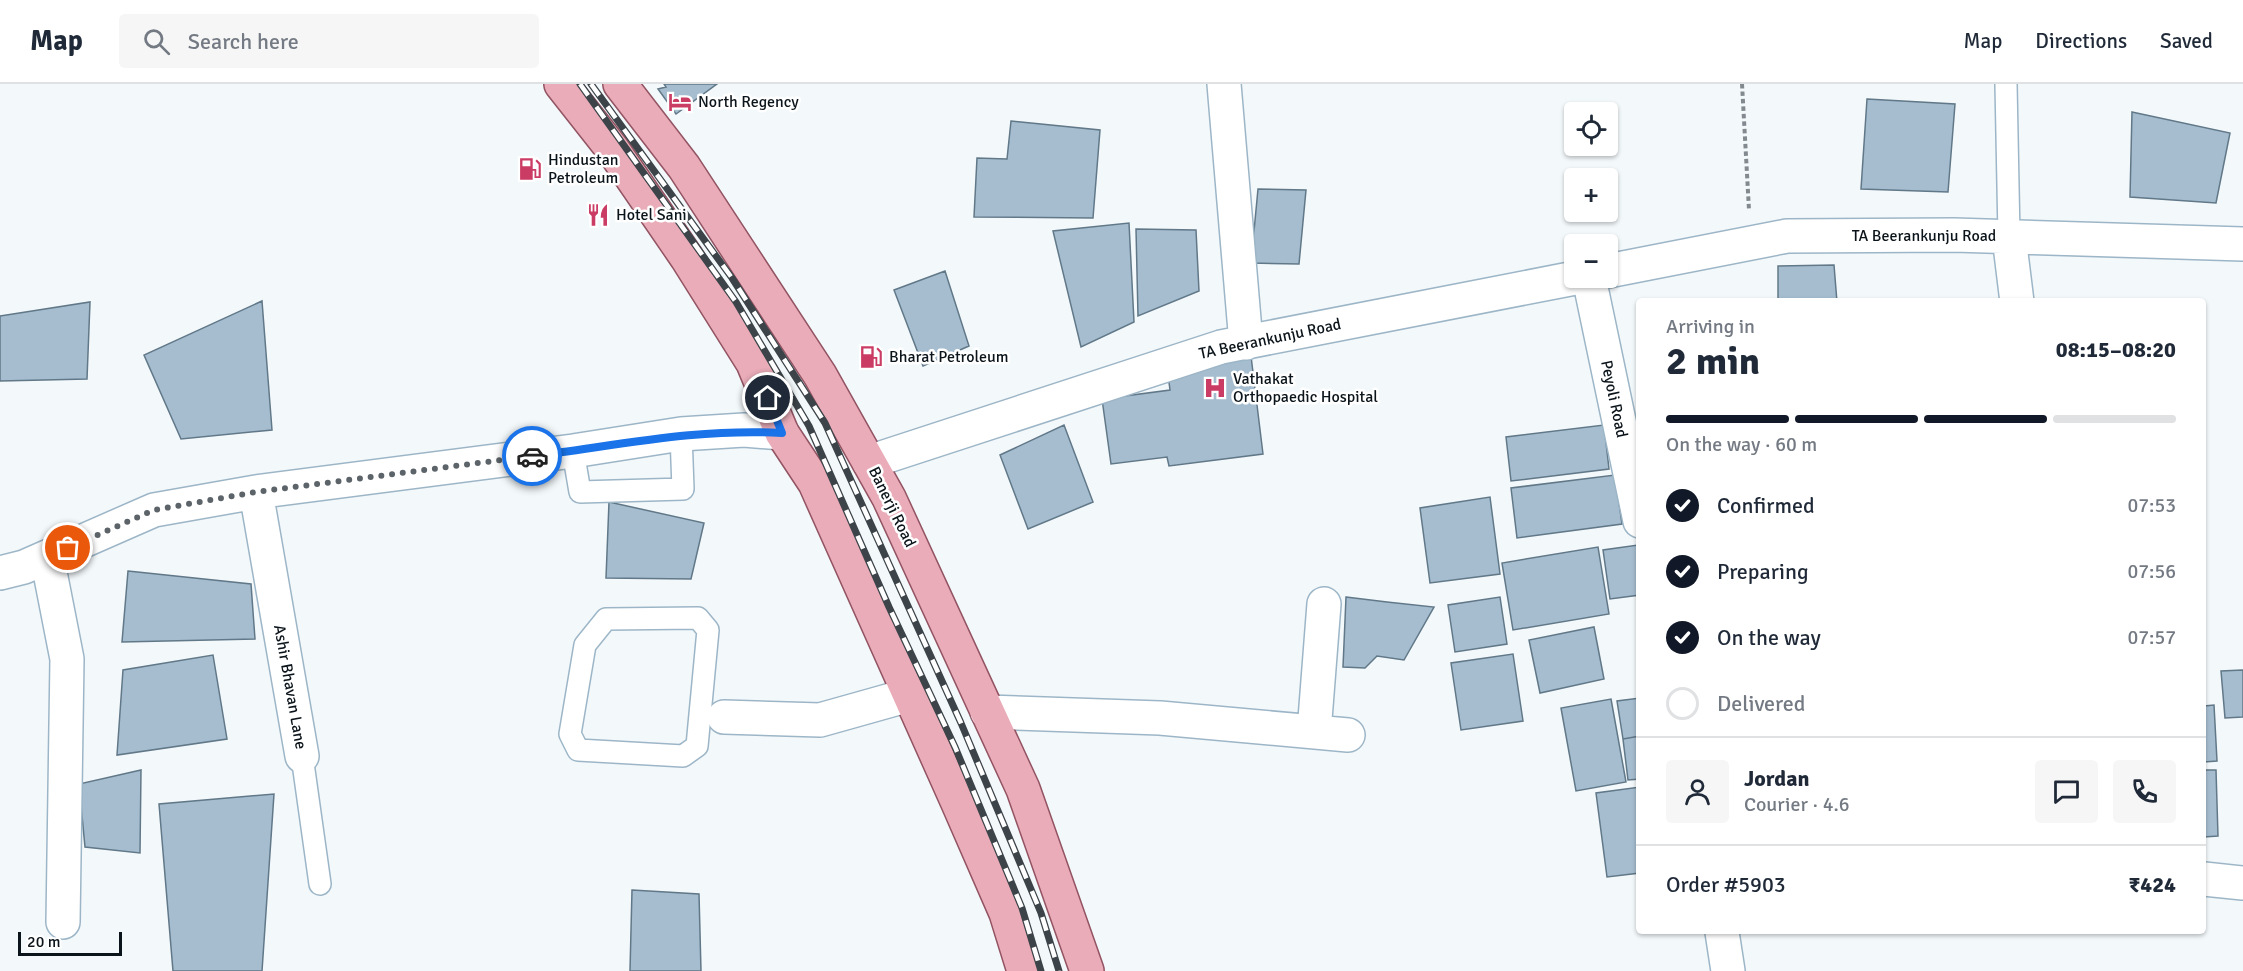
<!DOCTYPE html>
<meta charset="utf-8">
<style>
:root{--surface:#fff;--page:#f6f6f7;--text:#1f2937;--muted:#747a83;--line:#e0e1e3;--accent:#111827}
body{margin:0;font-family:Signika,sans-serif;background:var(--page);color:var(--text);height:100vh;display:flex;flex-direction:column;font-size:22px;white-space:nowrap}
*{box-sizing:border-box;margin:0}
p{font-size:20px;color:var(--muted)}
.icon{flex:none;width:33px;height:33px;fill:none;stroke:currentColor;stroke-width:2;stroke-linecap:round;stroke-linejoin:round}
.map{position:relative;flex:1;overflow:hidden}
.details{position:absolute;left:1636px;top:214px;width:570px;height:636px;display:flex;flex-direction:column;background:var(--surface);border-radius:6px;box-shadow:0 2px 4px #0004}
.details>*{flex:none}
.fabs{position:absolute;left:1564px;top:18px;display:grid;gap:12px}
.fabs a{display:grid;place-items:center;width:54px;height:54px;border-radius:6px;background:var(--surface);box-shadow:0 2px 4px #0004;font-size:30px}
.scale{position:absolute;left:18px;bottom:15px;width:104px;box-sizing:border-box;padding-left:6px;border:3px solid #0b141a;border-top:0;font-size:16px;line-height:21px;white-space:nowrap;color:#0b141a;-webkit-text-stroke:4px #fff;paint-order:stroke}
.pin{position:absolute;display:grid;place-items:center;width:51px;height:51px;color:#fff;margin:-26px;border:3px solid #fff;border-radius:50%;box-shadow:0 2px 6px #0007}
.courier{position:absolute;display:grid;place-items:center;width:60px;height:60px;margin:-30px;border:4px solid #1a73e8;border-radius:50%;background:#fff;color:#222;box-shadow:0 2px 8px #0007}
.headline em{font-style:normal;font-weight:700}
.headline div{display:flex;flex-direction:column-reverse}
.headline{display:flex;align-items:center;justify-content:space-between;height:102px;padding:0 30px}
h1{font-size:39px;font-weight:700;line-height:45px}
.bar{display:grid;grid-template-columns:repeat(4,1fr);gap:9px 6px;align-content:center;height:72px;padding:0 30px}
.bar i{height:8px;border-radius:4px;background:var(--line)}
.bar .selected{background:var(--accent)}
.bar p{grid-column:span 4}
.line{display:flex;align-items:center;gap:15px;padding:0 30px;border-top:2px solid var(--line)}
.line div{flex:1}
.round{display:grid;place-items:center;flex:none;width:63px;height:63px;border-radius:6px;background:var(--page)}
ol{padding:0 30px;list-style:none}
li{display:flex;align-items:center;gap:18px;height:66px}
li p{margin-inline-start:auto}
li .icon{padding:6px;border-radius:50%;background:var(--accent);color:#fff;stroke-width:4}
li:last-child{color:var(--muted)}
li i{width:33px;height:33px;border:3px solid var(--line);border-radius:50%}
header{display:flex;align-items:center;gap:36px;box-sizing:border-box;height:84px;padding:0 30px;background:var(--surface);border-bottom:2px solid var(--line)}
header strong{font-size:28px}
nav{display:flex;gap:33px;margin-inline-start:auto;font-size:21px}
.search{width:420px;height:54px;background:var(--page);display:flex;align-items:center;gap:15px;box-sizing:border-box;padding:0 21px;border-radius:6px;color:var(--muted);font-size:22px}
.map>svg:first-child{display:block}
.building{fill:#a5bdcf;stroke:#617888;stroke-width:1.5}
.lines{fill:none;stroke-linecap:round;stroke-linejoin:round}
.lane-casing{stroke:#9db6c7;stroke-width:24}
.street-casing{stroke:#9db6c7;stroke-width:36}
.primary-casing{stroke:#925362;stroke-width:36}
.path{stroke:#838a8f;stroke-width:4;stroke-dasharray:4.5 3;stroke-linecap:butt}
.lane{stroke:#fff;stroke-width:21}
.street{stroke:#fff;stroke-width:33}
.primary{stroke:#e9acb8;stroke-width:33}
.rail-casing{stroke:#3c4449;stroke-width:7}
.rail{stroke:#fff;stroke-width:4.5;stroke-dasharray:14;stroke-linecap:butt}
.done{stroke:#5c6469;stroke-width:6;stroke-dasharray:0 10.8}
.route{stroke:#1a73e8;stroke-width:8}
.labels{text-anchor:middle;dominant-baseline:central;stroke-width:5;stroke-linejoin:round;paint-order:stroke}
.poi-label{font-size:16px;fill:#0b141a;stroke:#fff;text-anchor:start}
.street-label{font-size:16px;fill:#0b141a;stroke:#fff}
</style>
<header>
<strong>Map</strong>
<div class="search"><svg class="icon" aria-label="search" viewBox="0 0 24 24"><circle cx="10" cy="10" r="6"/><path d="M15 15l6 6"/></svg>Search here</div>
<nav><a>Map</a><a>Directions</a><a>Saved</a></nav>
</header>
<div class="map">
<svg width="2243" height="887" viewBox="0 0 2243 887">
<rect width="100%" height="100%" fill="#f3f8fb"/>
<path class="building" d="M664,0H717L676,30L658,5L666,3Z
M1867,15L1955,20L1948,108L1861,105Z
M2132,28L2230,49L2216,119L2130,113Z
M1011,37L1100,46L1093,134L974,133L977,74L1007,75Z
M1258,105L1306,106L1299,180L1251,179Z
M1129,139L1134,238L1081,263L1053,147Z
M1136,145L1196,146L1199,207L1138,232Z
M1834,181L1837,218H1778V182Z
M945,187L969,262L923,282L894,206Z
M262,217L272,346L181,355L144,271Z
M90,218L87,295L0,297V232Z
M1251,272L1263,370L1169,382L1167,373L1111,380L1102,315L1170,306L1167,283Z
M1064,341L1093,418L1028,445L1000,371Z
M1604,341L1609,385L1511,397L1506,353Z
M1615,391L1622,440L1517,454L1511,404Z
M1490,413L1500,490L1430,499L1420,424Z
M609,418L704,439L691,495L606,494Z
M1638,461L1640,511L1610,515L1603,466Z
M1598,463L1609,530L1513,546L1502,479Z
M128,487L251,500L255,555L122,558Z
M1346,513L1387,518L1434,523L1404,576L1377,572L1365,584L1343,583Z
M1500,513L1507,560L1455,568L1448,521Z
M1594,543L1604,595L1540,609L1529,556Z
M1513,570L1523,637L1461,646L1451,579Z
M213,571L227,655L117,671L123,586Z
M2243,586V633L2225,634L2221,587Z
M1640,614V652L1623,655L1617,617Z
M1611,615L1626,698L1576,707L1561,624Z
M2214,621L2217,677L2204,678V622Z
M1640,652V695L1628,696L1623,655Z
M141,686L140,769L85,763L79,700Z
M2204,686H2216L2218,752L2204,753Z
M1640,703V789L1607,793L1596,709Z
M274,710L262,887H173L159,720Z
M632,806L699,810L701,887H630Z"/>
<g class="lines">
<g class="lane-casing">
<path id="lane" d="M2006,0L2009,153
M573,367L580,408L683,405L681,350
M698,534L708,546L697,662L683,672L578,666L570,650L585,561L606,535Z
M302,672L320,800"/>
</g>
<g class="street-casing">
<path id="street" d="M1224,0L1246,259
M2009,153L2017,218
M1608,187L1787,152L1954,151L2243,160
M1589,194L1640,437
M869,378L1221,263L1575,194
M256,408L302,672
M47,473L67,575L63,838
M0,489L24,483L154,426L256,408L573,367L681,350L744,346L782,349
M987,628L1160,634L1348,651
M724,633L820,636L909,611
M1314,648L1324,520
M2204,795L2243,799
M1722,848L1728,887"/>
</g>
<g class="primary-casing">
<path id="primary" d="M561,0L613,66L687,174L753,279L782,349L815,399L958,719L1006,829L1024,887
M620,0L684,83L820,291L889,414L1023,705L1087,887"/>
</g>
<path class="path" d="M1742,0L1749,126"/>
<use href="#lane" class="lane"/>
<use href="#street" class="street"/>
<use href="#primary" class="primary"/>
<g class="rail-casing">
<path id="rail" d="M580,0L736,218L809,342L889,523L955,663L1022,824L1041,887
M591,0L732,194L825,339L961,639L1041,829L1059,887"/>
</g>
<use href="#rail" class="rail"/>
</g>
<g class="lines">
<path class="done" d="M68,464L154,426L256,408L532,372"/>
<path class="route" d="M532,372C615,362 697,344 782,349L768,314"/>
</g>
<defs>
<g id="hotel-bare" transform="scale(1.8)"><path d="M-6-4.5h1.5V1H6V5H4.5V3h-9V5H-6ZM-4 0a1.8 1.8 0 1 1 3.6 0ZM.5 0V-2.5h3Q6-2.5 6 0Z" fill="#cb3c64" stroke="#fff" stroke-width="2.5" paint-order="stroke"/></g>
<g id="fuel-bare" transform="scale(1.8)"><path d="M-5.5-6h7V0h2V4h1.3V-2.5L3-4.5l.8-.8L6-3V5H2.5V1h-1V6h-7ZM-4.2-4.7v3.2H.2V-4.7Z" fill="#cb3c64" stroke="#fff" stroke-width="2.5" paint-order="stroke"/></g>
<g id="restaurant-bare" transform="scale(1.8)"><path d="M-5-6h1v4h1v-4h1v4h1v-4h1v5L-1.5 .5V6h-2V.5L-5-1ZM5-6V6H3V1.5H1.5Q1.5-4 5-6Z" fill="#cb3c64" stroke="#fff" stroke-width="2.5" paint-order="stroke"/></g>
<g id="hospital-bare" transform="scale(1.8)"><path d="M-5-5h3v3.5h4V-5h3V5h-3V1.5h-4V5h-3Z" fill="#cb3c64" stroke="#fff" stroke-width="2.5" paint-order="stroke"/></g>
</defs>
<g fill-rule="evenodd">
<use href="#hotel-bare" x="680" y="18"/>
<use href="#fuel-bare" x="530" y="85"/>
<use href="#restaurant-bare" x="598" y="131"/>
<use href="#fuel-bare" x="871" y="273"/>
<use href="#hospital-bare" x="1215" y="304"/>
</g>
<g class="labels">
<g class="poi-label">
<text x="698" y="18">North Regency</text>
<text x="548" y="76">Hindustan<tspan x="548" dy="18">Petroleum</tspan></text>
<text x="616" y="131">Hotel Sani</text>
<text x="889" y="273">Bharat Petroleum</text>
<text x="1233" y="295">Vathakat<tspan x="1233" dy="18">Orthopaedic Hospital</tspan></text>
</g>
<g class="street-label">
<text x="1924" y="152">TA Beerankunju Road</text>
<text transform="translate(1270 255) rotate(-12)">TA Beerankunju Road</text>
<text transform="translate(1614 315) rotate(78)">Peyoli Road</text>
<text transform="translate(892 423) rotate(64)">Banerji Road</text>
<text transform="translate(290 603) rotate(80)">Ashir Bhavan Lane</text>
</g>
</g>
</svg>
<div class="fabs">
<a><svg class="icon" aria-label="locate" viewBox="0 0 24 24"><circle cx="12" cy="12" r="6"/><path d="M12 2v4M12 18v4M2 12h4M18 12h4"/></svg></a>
<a>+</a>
<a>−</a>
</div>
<div class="scale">20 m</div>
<div class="pin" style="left:68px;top:464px;background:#ea580c"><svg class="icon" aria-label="bag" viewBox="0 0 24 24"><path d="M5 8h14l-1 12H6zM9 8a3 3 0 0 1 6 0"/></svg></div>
<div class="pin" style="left:768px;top:314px;background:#1f2937"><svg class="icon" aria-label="home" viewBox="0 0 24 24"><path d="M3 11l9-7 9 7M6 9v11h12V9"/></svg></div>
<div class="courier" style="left:532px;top:372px"><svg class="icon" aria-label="car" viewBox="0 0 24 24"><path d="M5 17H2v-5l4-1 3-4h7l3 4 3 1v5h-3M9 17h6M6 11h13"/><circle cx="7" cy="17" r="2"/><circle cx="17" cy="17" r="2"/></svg></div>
<section class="details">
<div class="headline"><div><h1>2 min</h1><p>Arriving in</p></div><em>08:15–08:20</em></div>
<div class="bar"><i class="selected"></i><i class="selected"></i><i class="selected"></i><i></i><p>On the way · 60 m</p></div>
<ol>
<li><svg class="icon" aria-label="check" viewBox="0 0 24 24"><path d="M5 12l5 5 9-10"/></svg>Confirmed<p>07:53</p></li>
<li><svg class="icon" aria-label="check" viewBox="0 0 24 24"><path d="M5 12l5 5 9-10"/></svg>Preparing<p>07:56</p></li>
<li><svg class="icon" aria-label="check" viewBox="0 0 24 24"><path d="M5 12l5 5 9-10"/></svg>On the way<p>07:57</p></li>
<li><i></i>Delivered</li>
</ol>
<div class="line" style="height:108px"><a class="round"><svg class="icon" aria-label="person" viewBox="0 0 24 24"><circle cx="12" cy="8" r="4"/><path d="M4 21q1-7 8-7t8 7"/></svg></a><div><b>Jordan</b><p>Courier · 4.6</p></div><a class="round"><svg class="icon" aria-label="chat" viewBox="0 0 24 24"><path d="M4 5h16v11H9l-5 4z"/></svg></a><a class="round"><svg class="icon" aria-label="phone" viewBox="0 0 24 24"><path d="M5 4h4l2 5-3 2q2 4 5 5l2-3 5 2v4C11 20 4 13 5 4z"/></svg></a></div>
<div class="line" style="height:78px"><div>Order #5903</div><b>₹424</b></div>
</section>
</div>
